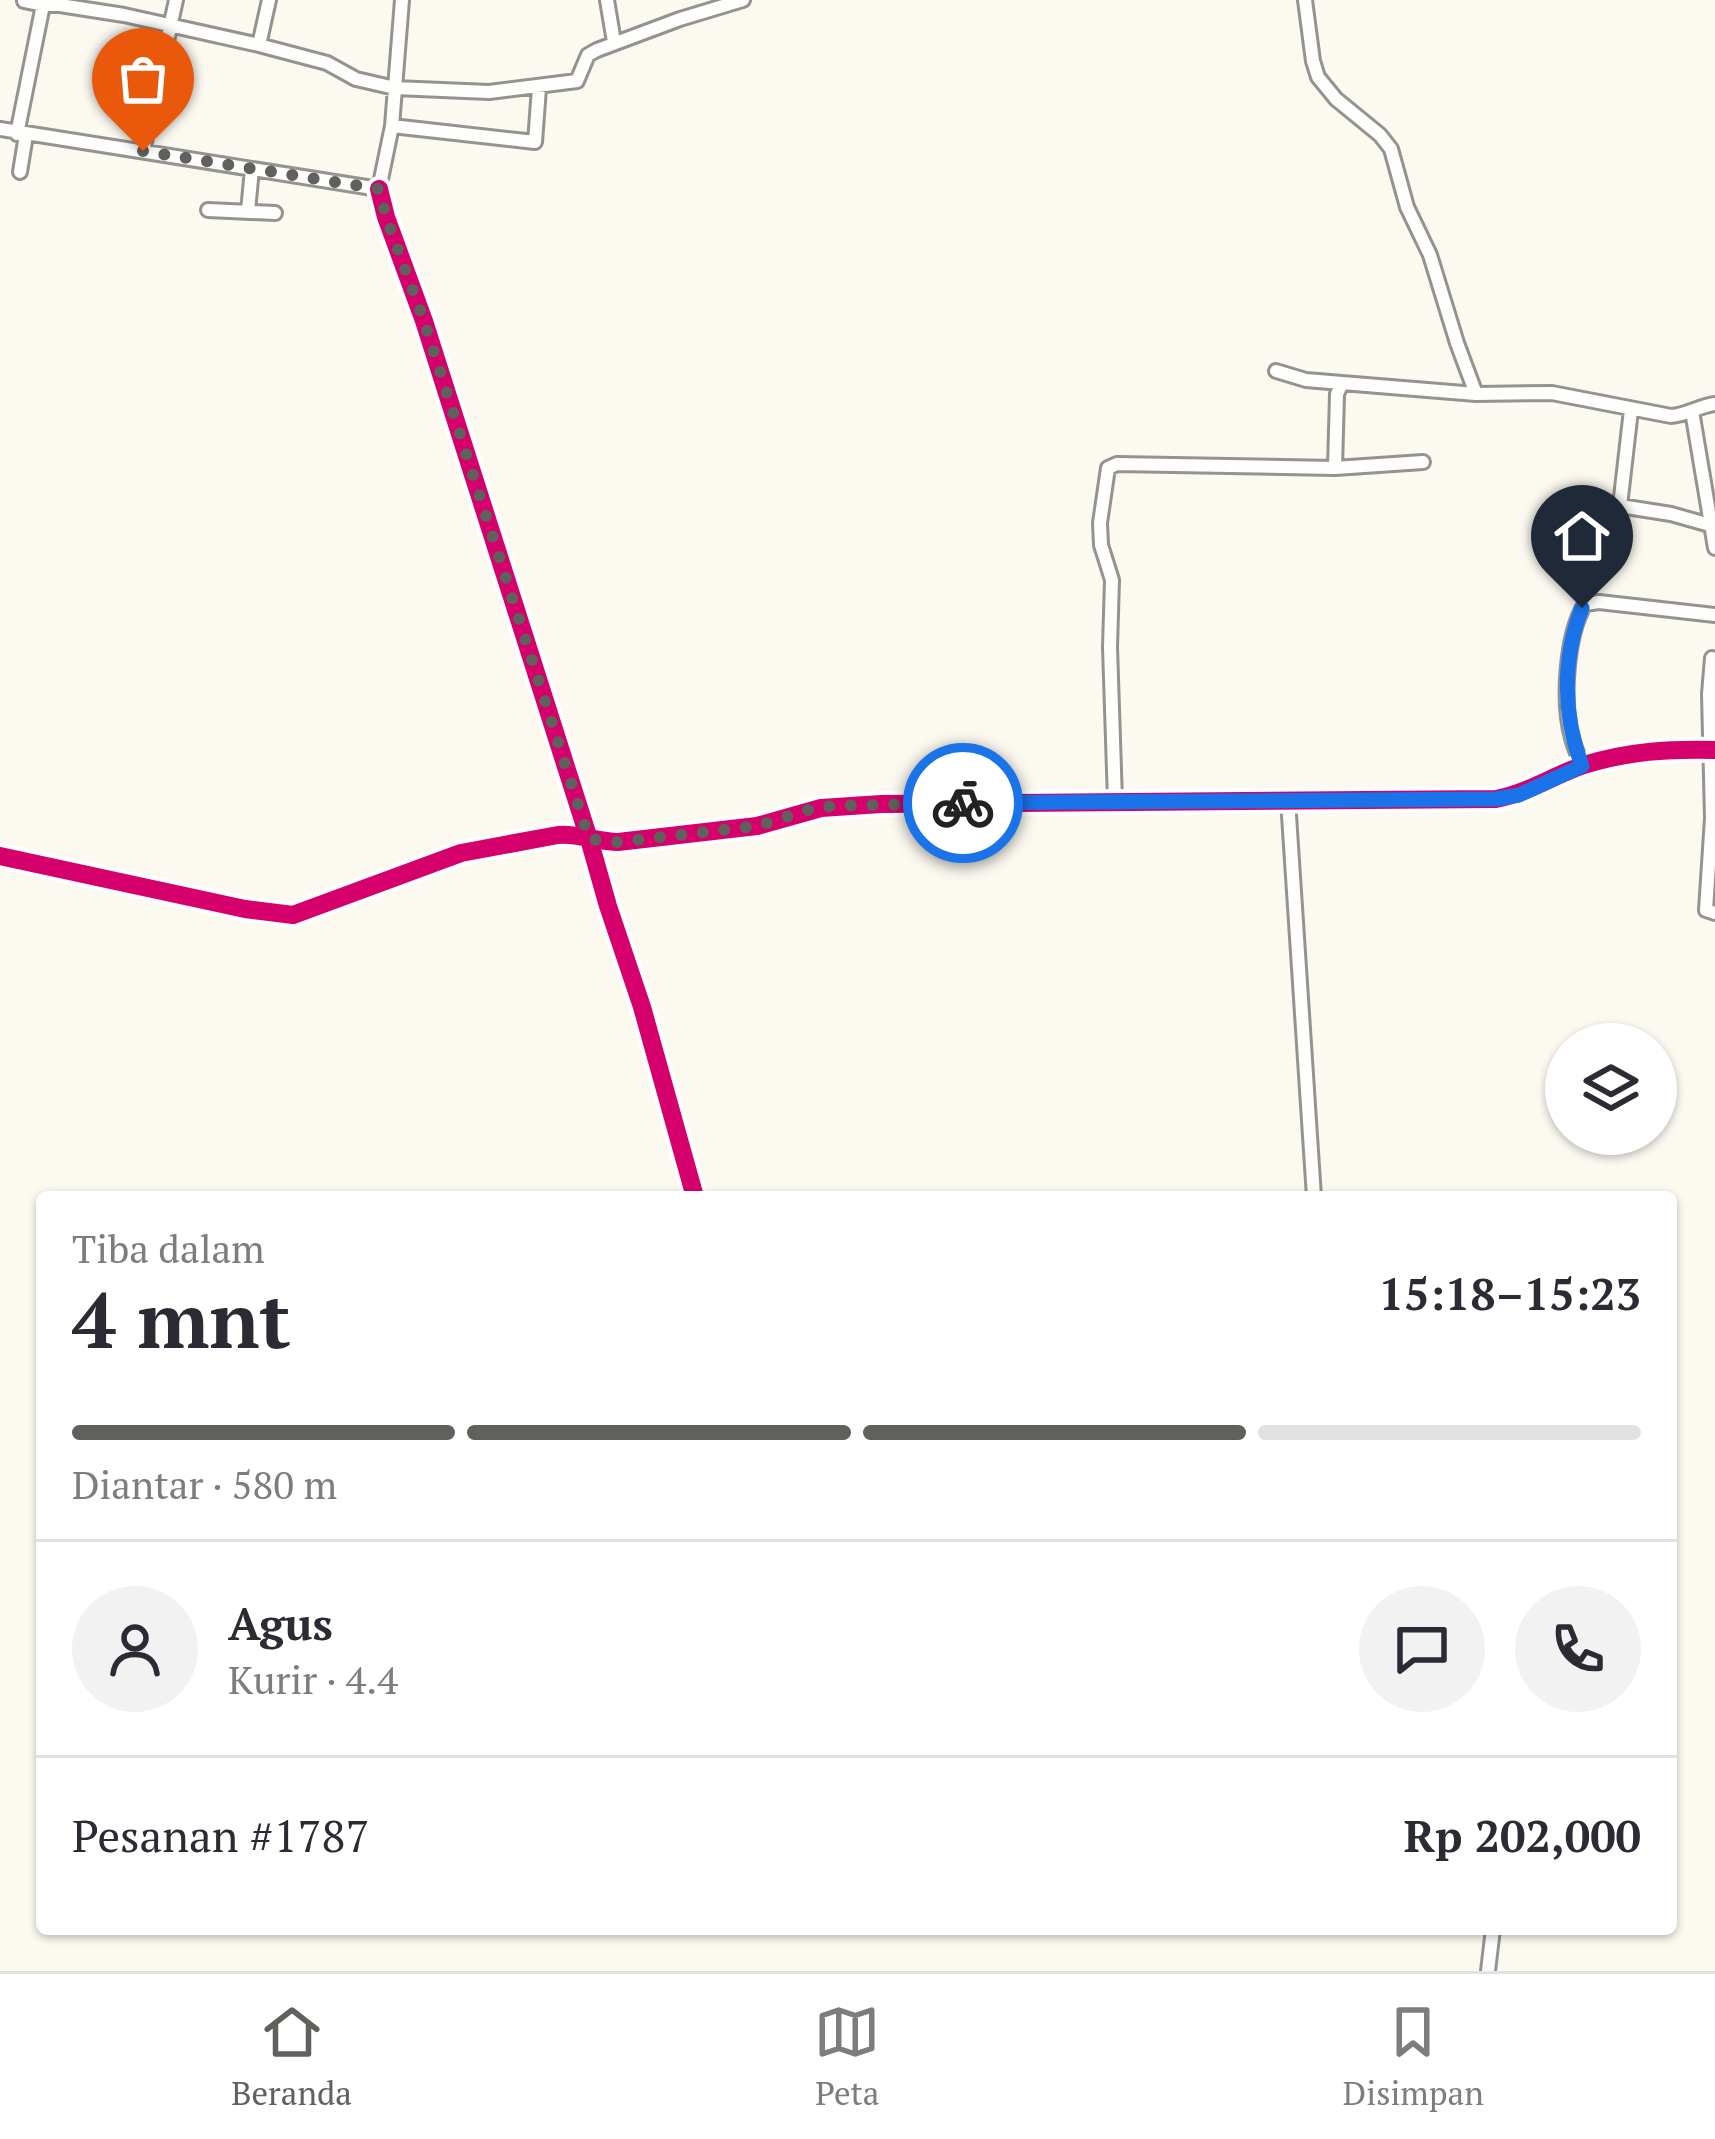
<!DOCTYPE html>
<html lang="id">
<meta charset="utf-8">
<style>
:root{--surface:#fff;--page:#f2f2f3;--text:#2b2b33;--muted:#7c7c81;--line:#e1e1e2;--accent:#60605c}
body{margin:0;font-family:"PT Serif",serif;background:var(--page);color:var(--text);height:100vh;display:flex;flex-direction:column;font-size:45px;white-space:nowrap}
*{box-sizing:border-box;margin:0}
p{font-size:39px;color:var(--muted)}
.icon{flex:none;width:66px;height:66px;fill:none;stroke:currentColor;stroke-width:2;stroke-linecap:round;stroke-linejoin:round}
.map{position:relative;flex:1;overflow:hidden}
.details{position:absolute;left:36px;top:1191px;width:1641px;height:744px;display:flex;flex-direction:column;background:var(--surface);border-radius:12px;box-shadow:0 3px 9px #0004}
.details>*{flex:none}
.controls{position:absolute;left:1545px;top:1023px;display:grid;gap:24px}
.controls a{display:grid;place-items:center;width:132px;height:132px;border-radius:50%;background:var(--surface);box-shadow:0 3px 9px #0004;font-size:60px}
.pin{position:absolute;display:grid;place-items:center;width:102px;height:102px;color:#fff;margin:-123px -51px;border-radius:50% 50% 50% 0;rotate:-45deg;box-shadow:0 0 12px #0007}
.pin .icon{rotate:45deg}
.courier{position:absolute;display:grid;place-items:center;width:120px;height:120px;margin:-60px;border:9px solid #1a73e8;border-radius:50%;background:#fff;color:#222;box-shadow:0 3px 15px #0007}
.head em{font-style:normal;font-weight:800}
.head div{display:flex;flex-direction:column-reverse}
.head{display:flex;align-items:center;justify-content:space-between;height:204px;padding:0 36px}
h1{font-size:78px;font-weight:800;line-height:90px}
.bar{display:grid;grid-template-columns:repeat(4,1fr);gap:18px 12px;align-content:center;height:144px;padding:0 36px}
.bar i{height:15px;border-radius:9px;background:var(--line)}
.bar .active{background:var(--accent)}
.bar p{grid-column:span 4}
.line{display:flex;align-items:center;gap:30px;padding:0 36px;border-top:3px solid var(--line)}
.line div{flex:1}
.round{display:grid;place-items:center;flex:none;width:126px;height:126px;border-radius:63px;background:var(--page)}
.tabs{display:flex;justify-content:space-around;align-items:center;height:168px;border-top:3px solid var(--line);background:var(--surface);font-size:33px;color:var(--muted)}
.tabs a{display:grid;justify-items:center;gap:6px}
.tabs .active{color:var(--accent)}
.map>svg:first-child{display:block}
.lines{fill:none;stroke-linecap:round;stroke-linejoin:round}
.minor-casing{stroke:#94938f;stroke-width:18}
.minor{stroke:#fefefd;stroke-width:12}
.cycleway-casing{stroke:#fff;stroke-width:26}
.cycleway{stroke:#d6006c;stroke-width:18}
.done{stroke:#60605c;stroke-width:12;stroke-dasharray:0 21.6}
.route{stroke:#1a73e8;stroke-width:15}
</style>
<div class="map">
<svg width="1715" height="1971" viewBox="0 0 1715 1971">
<rect width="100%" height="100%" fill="#fbf9f0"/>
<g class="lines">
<g class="minor-casing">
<path id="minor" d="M607,0L614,42
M1305,0L1313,61L1318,77L1336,99L1380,135L1391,149L1407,207L1430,255L1457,343L1476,394L1552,393L1671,416C1687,415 1699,406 1715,404
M24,1L43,5
M259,45L269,0
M392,126L535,142L539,88
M0,129L379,189L392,126L402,0
M17,134L43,5H60L124,15L259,45L327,63L356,79L395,88L489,92L577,81L588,55L597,50L680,19L743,0
M143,151L176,0
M20,172L26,135
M379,189L386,217L424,321L589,839L608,906L642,1007L695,1197
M208,210L275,213
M248,211L252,169
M1276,371L1306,380L1342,383
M1631,410L1620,506L1671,514L1710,525
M1692,411L1715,548
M1335,468L1423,462
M1585,572C1587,543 1598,525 1620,506
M1712,658L1709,694L1712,818L1706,910L1715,913
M1582,766C1579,757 1574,747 1572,738C1562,703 1566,635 1585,604L1599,602L1715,615
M1288,800L1314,1197
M1115,801L1110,647L1112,580L1101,545L1100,523L1108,468L1117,464L1335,468L1337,394L1342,383L1476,394
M0,856L245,909L293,915L461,853L558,835C578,833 598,842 618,842L757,826L821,808L881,804L1496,799C1528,793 1554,775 1584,765C1629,751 1668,749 1715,750
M1488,1971L1493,1929"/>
</g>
<use href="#minor" class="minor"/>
<g class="cycleway-casing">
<path id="cycleway" d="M379,189L386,217L424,321L589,839L608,906L642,1007L695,1197
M0,856L245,909L293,915L461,853L558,835C578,833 598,842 618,842L757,826L821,808L881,804L1496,799C1528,793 1554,775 1584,765C1629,751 1668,749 1715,750"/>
</g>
<use href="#cycleway" class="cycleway"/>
</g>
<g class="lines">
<path class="done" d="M143,151L379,189L386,217L424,321L589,839L618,842L757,826L808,810L833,806L963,803"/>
<path class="route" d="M963,803L1496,799L1519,795L1582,766C1563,716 1562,659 1582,608"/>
</g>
</svg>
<div class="controls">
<a><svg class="icon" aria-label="layers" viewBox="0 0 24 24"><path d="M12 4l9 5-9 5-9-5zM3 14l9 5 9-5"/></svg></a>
</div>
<div class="pin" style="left:143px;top:151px;background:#ea580c"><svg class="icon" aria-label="bag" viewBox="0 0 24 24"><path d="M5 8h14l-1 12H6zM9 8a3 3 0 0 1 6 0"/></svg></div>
<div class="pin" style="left:1582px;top:608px;background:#1f2937"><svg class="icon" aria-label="home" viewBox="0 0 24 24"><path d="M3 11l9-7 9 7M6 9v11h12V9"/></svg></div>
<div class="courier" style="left:963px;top:803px"><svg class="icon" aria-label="bike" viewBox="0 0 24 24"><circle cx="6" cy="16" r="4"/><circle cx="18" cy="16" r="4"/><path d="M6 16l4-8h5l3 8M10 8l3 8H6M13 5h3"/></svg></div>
<section class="details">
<div class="head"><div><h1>4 mnt</h1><p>Tiba dalam</p></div><em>15:18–15:23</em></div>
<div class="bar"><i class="active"></i><i class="active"></i><i class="active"></i><i></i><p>Diantar · 580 m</p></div>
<div class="line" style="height:216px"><a class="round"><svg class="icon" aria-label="person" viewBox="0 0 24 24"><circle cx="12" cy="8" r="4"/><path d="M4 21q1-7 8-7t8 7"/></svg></a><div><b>Agus</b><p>Kurir · 4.4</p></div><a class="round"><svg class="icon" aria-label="chat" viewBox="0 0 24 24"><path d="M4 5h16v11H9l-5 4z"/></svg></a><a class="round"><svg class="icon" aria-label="phone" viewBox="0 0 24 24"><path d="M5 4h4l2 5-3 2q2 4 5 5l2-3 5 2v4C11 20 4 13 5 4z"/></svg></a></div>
<div class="line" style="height:156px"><div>Pesanan #1787</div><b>Rp 202,000</b></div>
</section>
</div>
<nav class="tabs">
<a class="active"><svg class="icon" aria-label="home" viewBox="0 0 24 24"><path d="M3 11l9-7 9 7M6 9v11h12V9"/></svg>Beranda</a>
<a><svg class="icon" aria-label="map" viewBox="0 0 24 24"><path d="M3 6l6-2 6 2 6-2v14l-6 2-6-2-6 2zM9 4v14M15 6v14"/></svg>Peta</a>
<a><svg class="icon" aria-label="saved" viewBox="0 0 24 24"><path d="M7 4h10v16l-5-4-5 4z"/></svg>Disimpan</a>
</nav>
